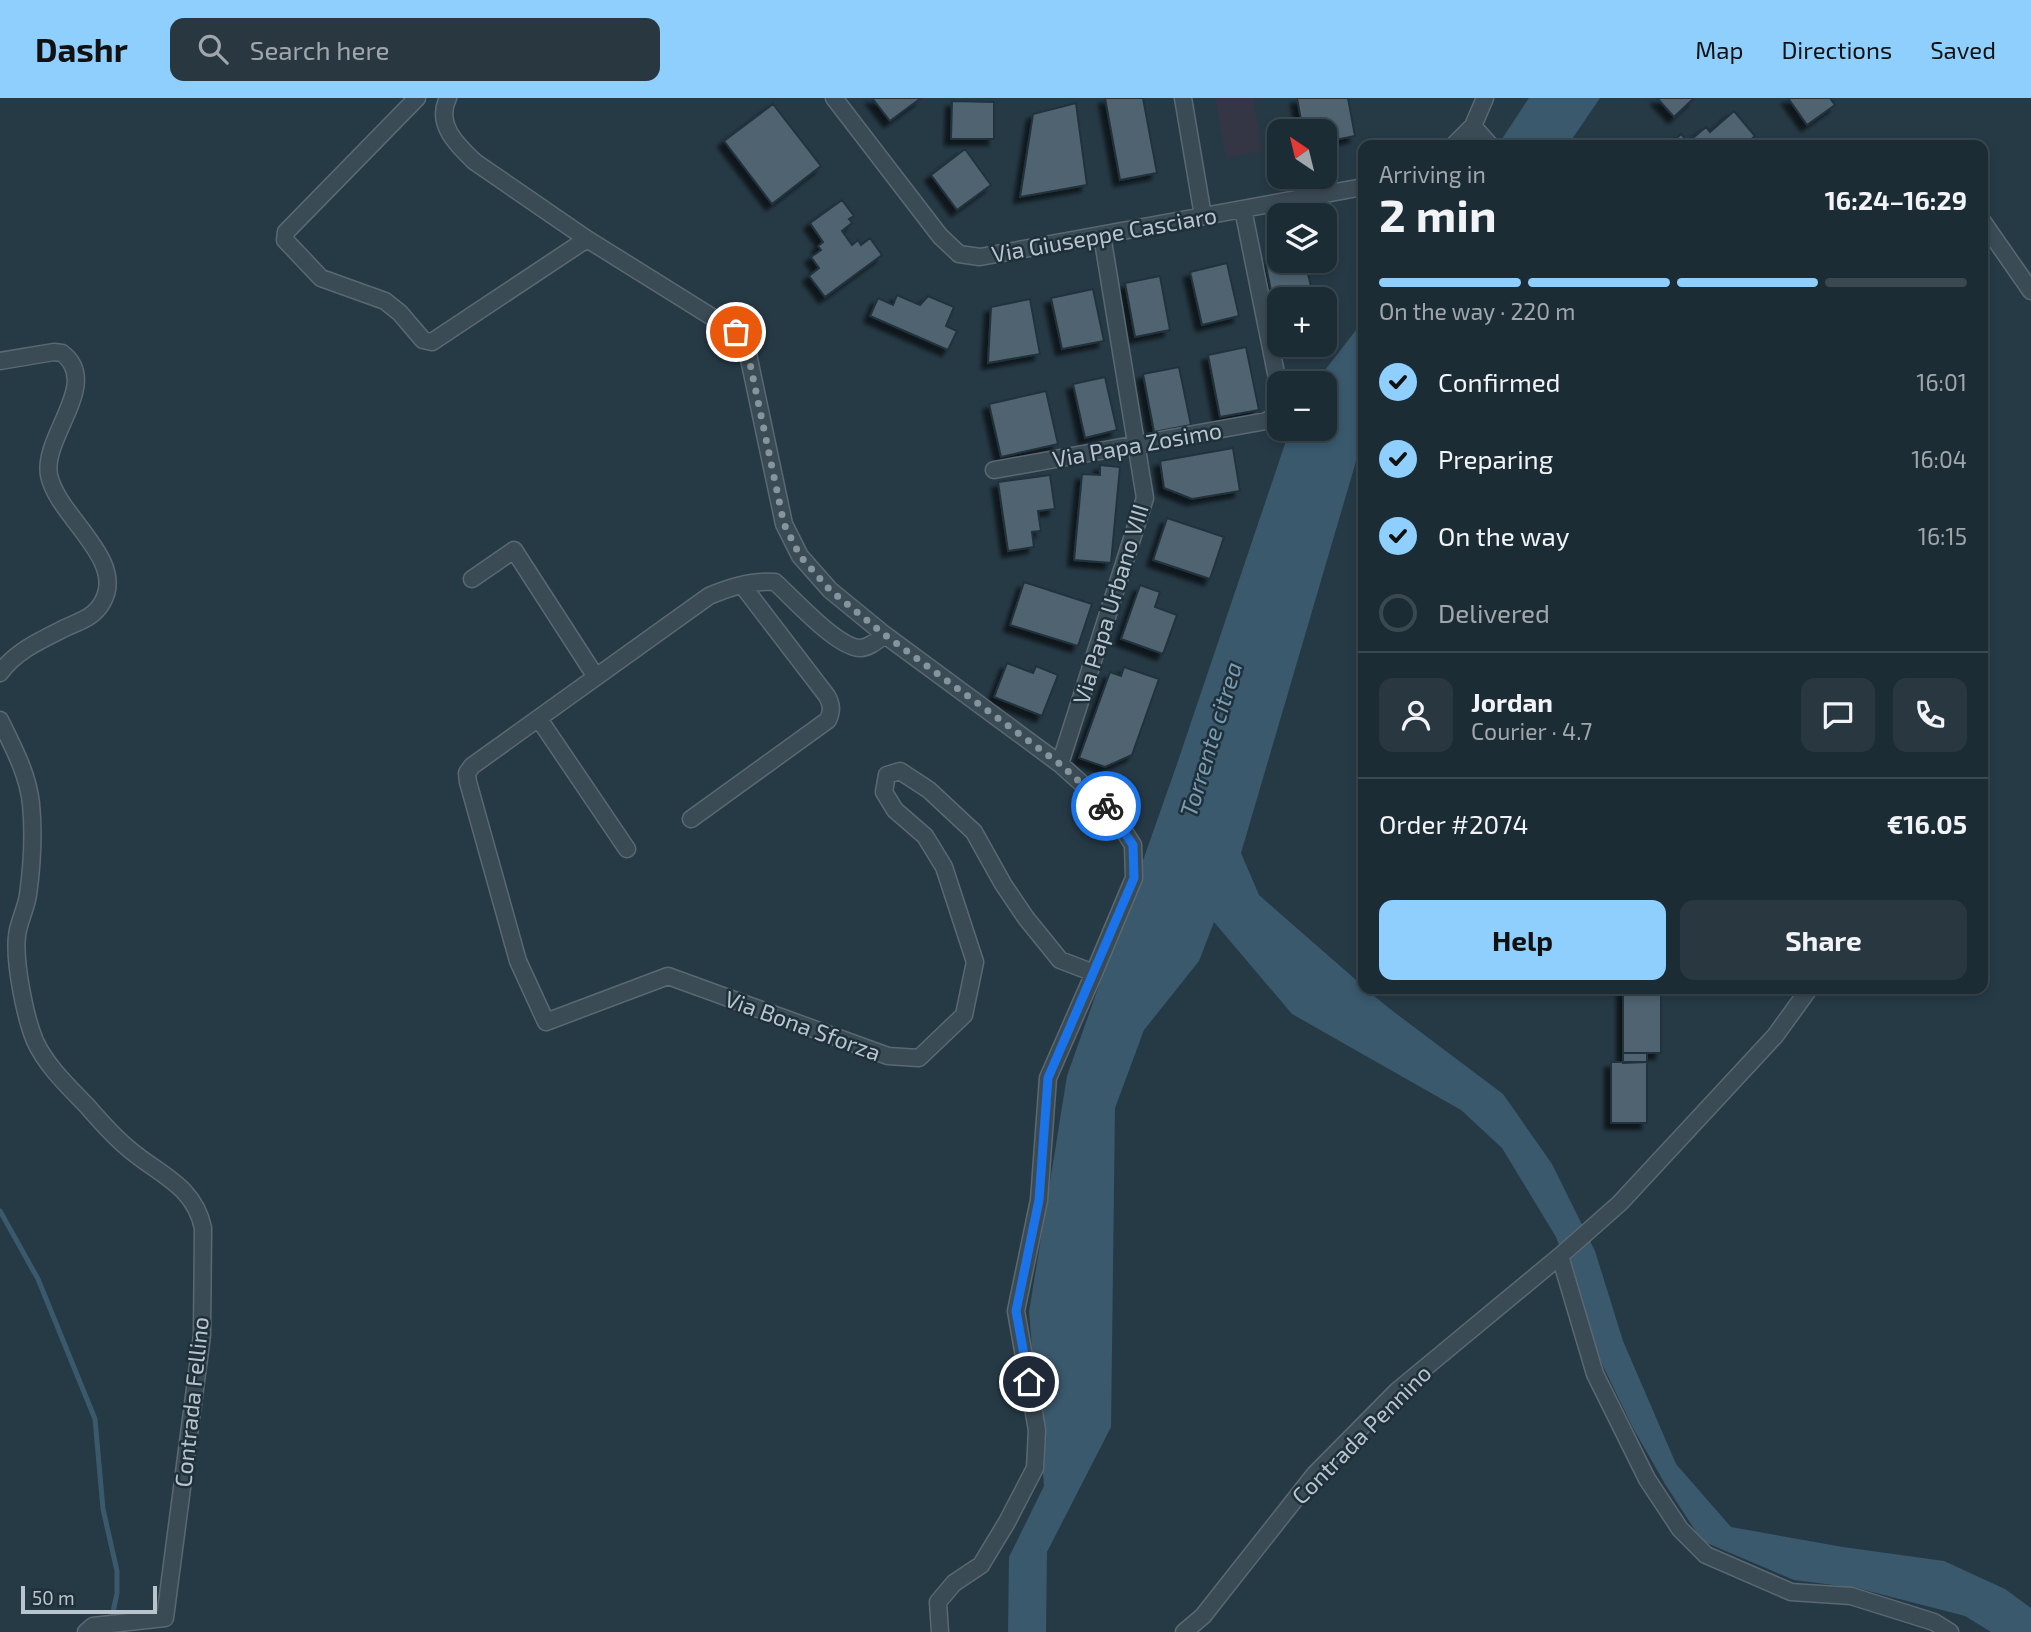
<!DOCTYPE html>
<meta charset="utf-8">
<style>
:root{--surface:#1c2c34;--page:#293840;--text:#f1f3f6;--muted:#a0a7ac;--line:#3a484f;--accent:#8fcffd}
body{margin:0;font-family:"Exo 2",sans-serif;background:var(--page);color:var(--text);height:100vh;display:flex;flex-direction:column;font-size:26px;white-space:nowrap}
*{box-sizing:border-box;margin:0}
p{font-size:23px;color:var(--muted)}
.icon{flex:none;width:38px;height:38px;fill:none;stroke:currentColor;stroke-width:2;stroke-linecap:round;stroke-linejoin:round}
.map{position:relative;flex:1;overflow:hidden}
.panel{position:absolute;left:1358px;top:42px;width:630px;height:854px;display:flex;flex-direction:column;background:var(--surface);border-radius:14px;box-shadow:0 4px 10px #0003,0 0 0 2px var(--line)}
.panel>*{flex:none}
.needle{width:46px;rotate:325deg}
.fabs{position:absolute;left:1267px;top:21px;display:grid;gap:14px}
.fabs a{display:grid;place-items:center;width:70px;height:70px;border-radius:14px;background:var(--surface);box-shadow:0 4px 10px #0003,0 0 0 2px var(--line);font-size:35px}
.scale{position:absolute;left:21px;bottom:18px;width:136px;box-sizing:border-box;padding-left:7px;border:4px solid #b9c5ce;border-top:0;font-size:19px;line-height:24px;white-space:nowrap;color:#b9c5ce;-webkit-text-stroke:5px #1f303a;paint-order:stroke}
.pin{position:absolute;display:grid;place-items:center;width:60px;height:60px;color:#fff;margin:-30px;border:4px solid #fff;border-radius:50%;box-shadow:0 2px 7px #0007}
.courier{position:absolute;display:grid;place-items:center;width:70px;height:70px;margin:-35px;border:5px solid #1a73e8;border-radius:50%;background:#fff;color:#222;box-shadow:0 2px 9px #0007}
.summary em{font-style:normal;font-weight:700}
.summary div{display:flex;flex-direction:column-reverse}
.summary{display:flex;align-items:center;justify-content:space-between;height:119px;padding:0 21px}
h1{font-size:46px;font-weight:700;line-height:52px}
.bar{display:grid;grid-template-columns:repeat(4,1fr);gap:10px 7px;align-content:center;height:84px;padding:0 21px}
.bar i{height:9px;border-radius:5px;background:var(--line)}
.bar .active{background:var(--accent)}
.bar p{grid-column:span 4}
.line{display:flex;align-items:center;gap:18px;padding:0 21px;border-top:2px solid var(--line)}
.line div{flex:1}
.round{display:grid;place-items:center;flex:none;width:74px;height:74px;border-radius:14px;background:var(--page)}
ol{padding:0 21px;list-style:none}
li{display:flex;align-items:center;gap:21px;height:77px}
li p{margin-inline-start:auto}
li .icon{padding:7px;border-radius:50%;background:var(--accent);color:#111;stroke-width:4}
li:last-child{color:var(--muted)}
li i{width:38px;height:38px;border:4px solid var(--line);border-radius:50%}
.primary-button{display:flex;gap:14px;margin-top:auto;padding:14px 21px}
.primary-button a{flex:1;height:80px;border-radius:14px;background:var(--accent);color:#111;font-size:28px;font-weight:700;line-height:80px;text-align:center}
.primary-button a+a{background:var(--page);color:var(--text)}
header{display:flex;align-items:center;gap:42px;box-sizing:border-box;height:98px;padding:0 35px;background:var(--accent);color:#111}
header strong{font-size:33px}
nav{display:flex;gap:38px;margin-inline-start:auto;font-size:24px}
.search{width:490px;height:63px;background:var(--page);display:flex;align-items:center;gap:18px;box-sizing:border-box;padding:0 24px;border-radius:14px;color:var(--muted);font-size:26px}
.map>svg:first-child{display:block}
.medical{fill:#343545}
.water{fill:#3a596d}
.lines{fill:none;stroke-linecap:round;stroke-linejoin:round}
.stream{stroke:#3a596d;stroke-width:5}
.building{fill:#4f6471;stroke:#22323c;stroke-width:2;filter:url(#shadow)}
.street-casing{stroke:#5a6872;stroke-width:19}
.street{stroke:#3b4b55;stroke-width:16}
.done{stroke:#86949e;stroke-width:7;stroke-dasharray:0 12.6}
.route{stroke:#1a73e8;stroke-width:9}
.labels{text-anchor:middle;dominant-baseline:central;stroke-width:5;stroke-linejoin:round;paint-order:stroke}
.street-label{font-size:23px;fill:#b9c5ce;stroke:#1f303a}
.water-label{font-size:24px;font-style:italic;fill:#789cb2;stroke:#1f303a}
</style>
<header>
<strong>Dashr</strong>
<div class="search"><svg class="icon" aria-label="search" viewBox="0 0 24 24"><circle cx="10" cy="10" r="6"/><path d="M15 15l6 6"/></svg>Search here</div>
<nav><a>Map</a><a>Directions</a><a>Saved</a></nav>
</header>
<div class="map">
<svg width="2031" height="1534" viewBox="0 0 2031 1534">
<defs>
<filter id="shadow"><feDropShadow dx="-6" dy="6" stdDeviation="2" flood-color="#0009"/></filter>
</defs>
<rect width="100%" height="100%" fill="#263a46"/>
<path class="medical" d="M1215,0H1253L1262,53L1226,60Z"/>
<path class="water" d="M1529,0H1600L1568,47H1498Z
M1363,223V351L1357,360L1241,755L1259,797L1363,888V891H1366L1390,911L1503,996L1552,1066L1595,1153L1623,1243L1676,1366L1731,1429L1843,1449L1944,1463L2005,1491L2031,1510V1534H1991L1965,1518L1857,1490L1794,1482L1702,1443L1665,1386L1633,1330L1601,1264L1556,1139L1502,1050L1461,1012L1292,916L1214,824L1199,863L1144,932L1115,1010L1111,1329L1047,1454L1046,1534H1008L1009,1459L1044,1388L1029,1214L1067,978L1177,666L1290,331H1325V285H1315Z"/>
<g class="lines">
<path class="stream" d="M0,1113L38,1181L95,1321L103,1411L117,1473V1495L113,1514L116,1534"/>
</g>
<path class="building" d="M872,0H921L890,23Z
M1105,0H1143L1157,75L1120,82Z
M1297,0H1348L1355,38L1325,44V33H1303Z
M1657,0H1694L1674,19Z
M1788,0H1830L1835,7L1807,27Z
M952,3L994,4V41H951Z
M1076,5L1087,87L1020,99L1033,16Z
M773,6L821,68L772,106L724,43Z
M1734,13L1755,38L1745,47H1669L1681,36L1688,44L1706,29L1710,34Z
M965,51L991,87L957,112L931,77Z
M842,102L854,118L849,121L852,125L842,133L852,147L858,142L861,147L870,140L882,157L825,199L809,178L819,170L811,159L821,152L818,148L823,144L810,125Z
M1279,160V163H1305L1314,201H1279V233L1265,163Z
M1227,165L1239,218L1202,227L1190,174Z
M1160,178L1170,232L1135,239L1125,185Z
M1093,191L1104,243L1062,251L1051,200Z
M897,197L920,207L928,198L954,209L946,228L957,233L948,252L870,218L878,200L893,207Z
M1030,201L1040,256L988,265L991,209Z
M1246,249L1259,312L1220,319L1208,257Z
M1179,269L1191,327L1154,334L1143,276Z
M1105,279L1117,332L1085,340L1073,286Z
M1046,293L1058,346L1001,359L989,306Z
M1233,350L1240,393L1192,401L1164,390L1160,363Z
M1100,367L1120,369L1111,465L1074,462L1082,376L1100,377Z
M1050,377L1055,411L1038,413L1041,433L1032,434L1034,449L1008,453L998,384Z
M1167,420L1224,439L1210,481L1153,462Z
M1024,484L1092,506L1078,548L1010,527Z
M1140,487L1160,494L1155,509L1177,517L1163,556L1121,541Z
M1007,565L1033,575L1036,568L1058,577L1042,618L994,599Z
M1124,569L1159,581L1132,657L1105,669L1079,660L1110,574L1121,578Z
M1623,891H1661V955H1623Z
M1623,955H1647V964L1623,965Z
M1611,964H1647V1025H1611Z"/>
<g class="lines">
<g class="street-casing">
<path id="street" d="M417,0L286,134L285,142L321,180L385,203L400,215L423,242L432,244L587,141
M448,0C435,26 457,47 475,64L587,141L736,234L748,256L784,426L800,458L830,492L885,537L1060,666L1110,711L1133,747L1134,780L1094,875L1060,862L1026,820L1003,786L974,734L929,692L900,673L887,677L884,694L895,712L925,738L944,769L975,864L964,917L919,960L888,958L668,878L546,924L518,863L468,684L467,675L472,668L709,498C730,489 752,482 775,484C792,499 838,551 861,550C870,549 878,542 885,537
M834,0L940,138L959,156L980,159L1363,89
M1183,0L1203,118
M1473,28L1490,47
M1454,47L1473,28L1485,0
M1243,111L1279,290
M1983,124L2031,193
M0,263L54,254L62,255C102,285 42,338 49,377C57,418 126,461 103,503C95,519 80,523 65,530C41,542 16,553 0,575
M994,372L1266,323L1279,315
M472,481L514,452L596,579
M539,621L627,751
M0,622C13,649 28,676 31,706C34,736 32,768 28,797C26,811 18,825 17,838C14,864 25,919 35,943C47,969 69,989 88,1009C101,1024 114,1039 129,1051C159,1077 194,1087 203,1130L202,1237L165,1520L93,1528L86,1534
M1060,666L1145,400L1102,137
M691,721L828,622C832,613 832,607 827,598L742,487
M1560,1158L1595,1276L1647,1381L1680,1431L1706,1457L1791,1494L1851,1498L1934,1524L1950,1534
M940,1534L938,1504L954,1485L981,1467L1007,1424L1035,1370L1037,1332L1016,1213L1039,1102L1048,980L1094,875
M1184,1534L1203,1518L1315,1376L1397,1293L1560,1158L1620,1105L1775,938L1809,891"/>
</g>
<use href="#street" class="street"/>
</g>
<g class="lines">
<path class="done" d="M736,234L748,256L784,426L800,458L830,492L885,537L1060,666L1106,708"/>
<path class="route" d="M1029,1284L1016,1213L1039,1102L1048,980L1134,780L1133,747L1106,708"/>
</g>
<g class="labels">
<g class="street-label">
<text transform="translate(1104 136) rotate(-10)">Via Giuseppe Casciaro</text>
<text transform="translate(1137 346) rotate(-10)">Via Papa Zosimo</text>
<text transform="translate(1110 506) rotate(-73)">Via Papa Urbano VIII</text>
<text transform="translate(803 927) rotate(20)">Via Bona Sforza</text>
<text transform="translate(191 1304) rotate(-84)">Contrada Fellino</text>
<text transform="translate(1361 1336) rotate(-45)">Contrada Pennino</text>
</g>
<g class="water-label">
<text transform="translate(1210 641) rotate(-73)">Torrente citrea</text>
</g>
</g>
</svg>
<div class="fabs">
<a><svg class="needle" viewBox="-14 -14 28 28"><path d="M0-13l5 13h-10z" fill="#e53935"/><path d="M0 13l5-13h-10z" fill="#a0a7ac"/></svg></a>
<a><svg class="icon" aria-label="layers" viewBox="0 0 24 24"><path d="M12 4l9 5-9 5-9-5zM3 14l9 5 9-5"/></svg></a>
<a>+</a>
<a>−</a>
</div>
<div class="scale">50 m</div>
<div class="pin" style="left:736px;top:234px;background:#ea580c"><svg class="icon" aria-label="bag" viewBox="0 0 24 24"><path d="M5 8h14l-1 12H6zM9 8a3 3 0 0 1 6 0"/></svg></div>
<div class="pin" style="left:1029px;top:1284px;background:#1f2937"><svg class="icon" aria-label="home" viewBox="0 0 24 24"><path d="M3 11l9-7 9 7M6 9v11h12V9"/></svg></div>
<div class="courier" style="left:1106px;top:708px"><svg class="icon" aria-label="bike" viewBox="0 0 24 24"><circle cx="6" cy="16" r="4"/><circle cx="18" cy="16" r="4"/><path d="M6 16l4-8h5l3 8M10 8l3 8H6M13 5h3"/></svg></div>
<section class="panel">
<div class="summary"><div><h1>2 min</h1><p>Arriving in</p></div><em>16:24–16:29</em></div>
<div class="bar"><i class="active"></i><i class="active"></i><i class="active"></i><i></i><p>On the way · 220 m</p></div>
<ol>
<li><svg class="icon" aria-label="check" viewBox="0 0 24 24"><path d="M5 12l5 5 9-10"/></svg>Confirmed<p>16:01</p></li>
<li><svg class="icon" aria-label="check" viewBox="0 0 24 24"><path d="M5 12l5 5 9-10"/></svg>Preparing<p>16:04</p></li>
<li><svg class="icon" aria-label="check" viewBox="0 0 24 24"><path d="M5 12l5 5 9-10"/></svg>On the way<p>16:15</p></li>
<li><i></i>Delivered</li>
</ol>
<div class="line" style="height:126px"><a class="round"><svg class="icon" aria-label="person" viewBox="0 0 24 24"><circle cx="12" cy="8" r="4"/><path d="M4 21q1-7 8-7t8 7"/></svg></a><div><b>Jordan</b><p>Courier · 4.7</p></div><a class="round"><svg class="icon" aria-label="chat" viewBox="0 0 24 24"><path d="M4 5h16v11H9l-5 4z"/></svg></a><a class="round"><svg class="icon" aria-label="phone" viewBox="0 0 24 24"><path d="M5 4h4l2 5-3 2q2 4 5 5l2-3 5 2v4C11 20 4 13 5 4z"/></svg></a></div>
<div class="line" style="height:91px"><div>Order #2074</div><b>€16.05</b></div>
<div class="primary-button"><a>Help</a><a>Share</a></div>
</section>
</div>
